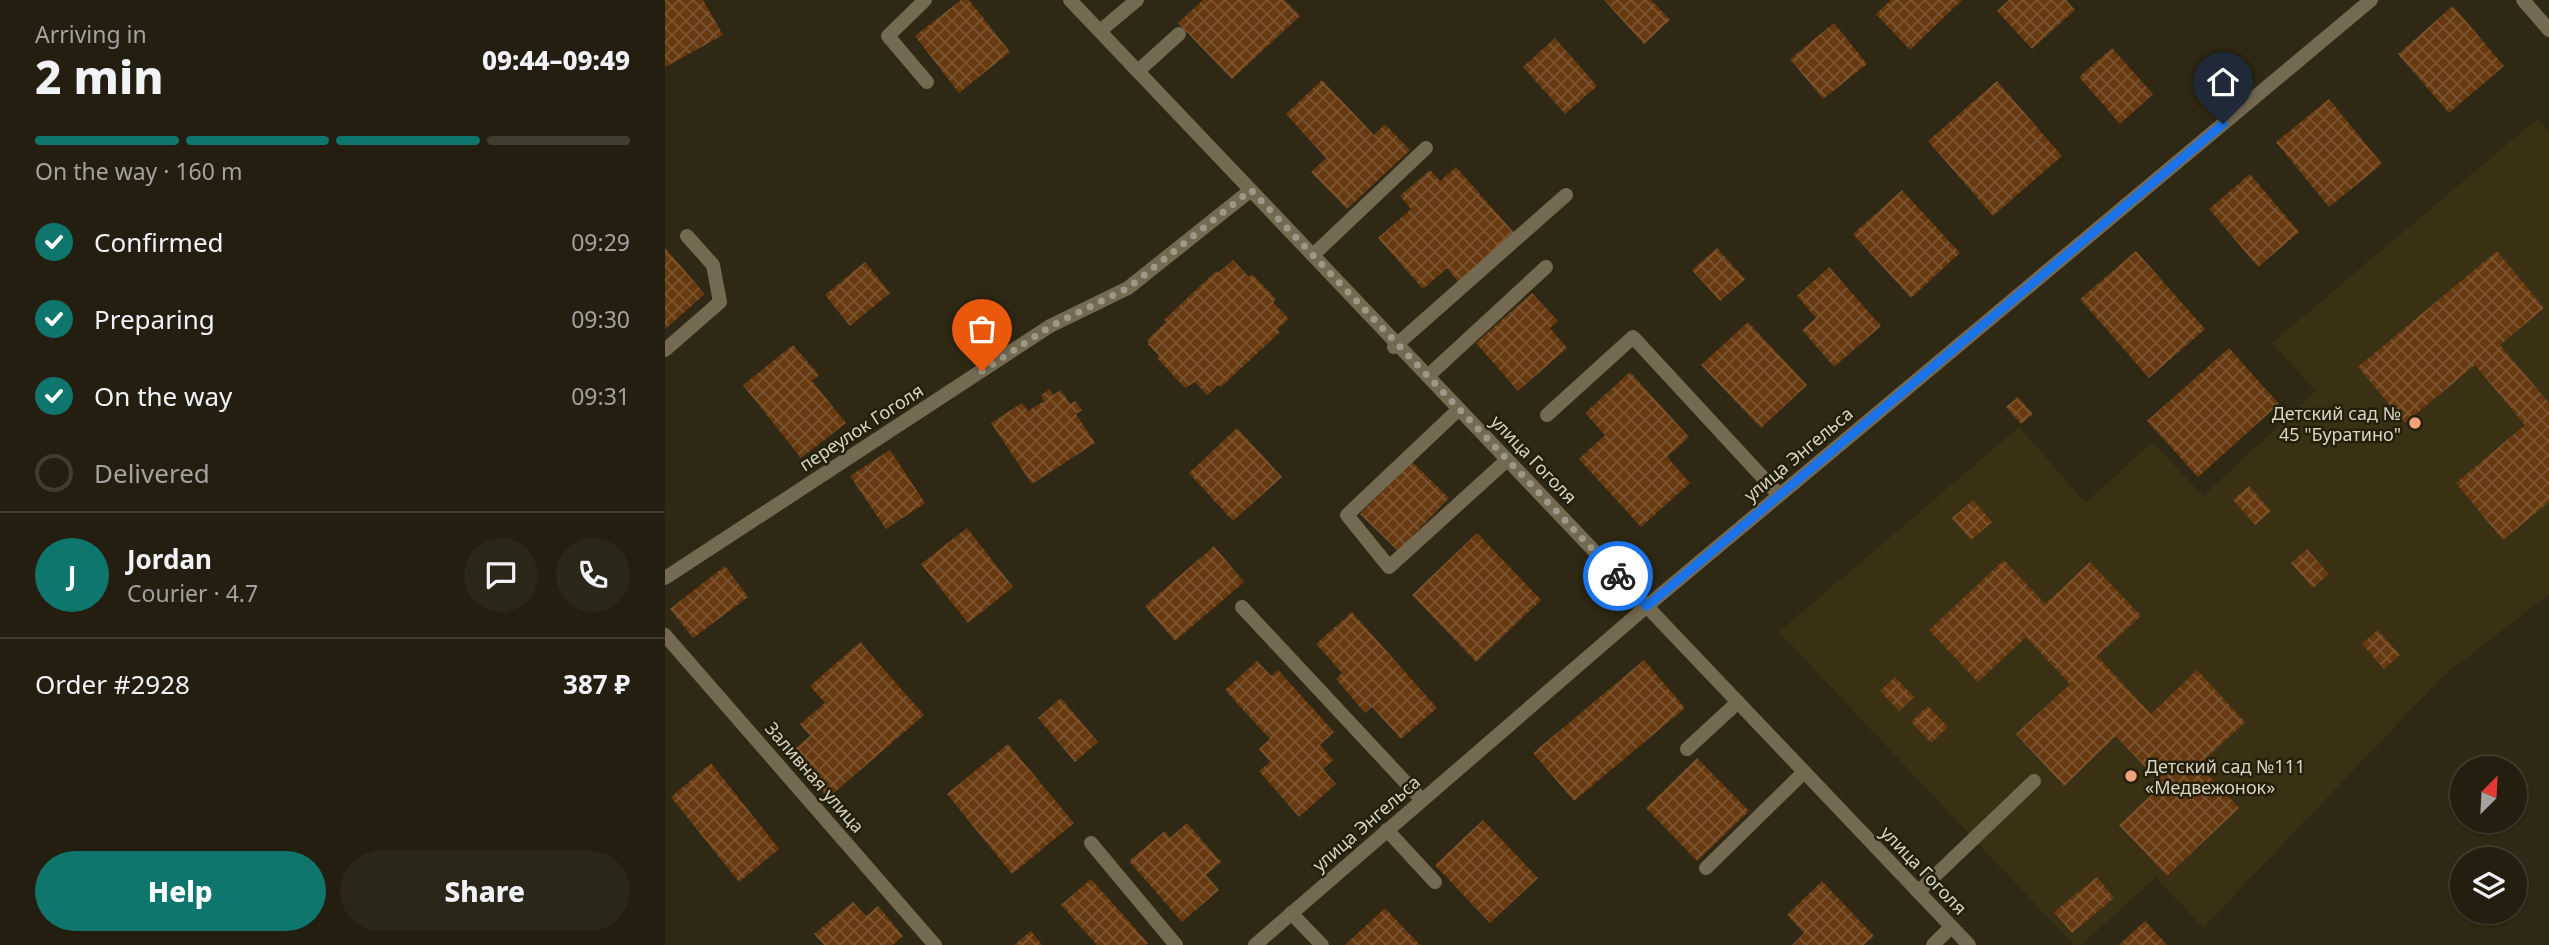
<!DOCTYPE html>
<meta charset="utf-8">
<style>
:root{--surface:#231e0f;--page:#2b2718;--text:#f1f3f6;--muted:#a3a29e;--line:#403c2f;--accent:#0f766e}
body{margin:0;font-family:"Noto Sans",sans-serif;background:var(--page);color:var(--text);height:100vh;display:flex;flex-direction:column;font-size:26px;white-space:nowrap}
*{box-sizing:border-box;margin:0}
p{font-size:23px;color:var(--muted)}
.icon{flex:none;width:38px;height:38px;fill:none;stroke:currentColor;stroke-width:2;stroke-linecap:round;stroke-linejoin:round}
.map{position:relative;flex:1;overflow:hidden}
.sheet{display:flex;flex-direction:column;background:var(--surface);width:665px}
.sheet>*{flex:none}
.needle{width:46px;rotate:24deg}
.fabs{position:absolute;left:1785px;top:756px;display:grid;gap:14px}
.fabs a{display:grid;place-items:center;width:77px;height:77px;border-radius:50%;background:var(--surface);box-shadow:0 2px 5px #0004,0 0 0 2px var(--line);font-size:35px}
.pin{position:absolute;display:grid;place-items:center;width:60px;height:60px;color:#fff;margin:-72px -30px;border-radius:50% 50% 50% 0;rotate:-45deg;box-shadow:0 0 7px #0007}
.pin .icon{rotate:45deg}
.courier{position:absolute;display:grid;place-items:center;width:70px;height:70px;margin:-35px;border:5px solid #1a73e8;border-radius:50%;background:#fff;color:#222;box-shadow:0 2px 9px #0007}
.overview em{font-style:normal;font-weight:800}
.overview div{display:flex;flex-direction:column-reverse}
.overview{display:flex;align-items:center;justify-content:space-between;height:119px;padding:0 35px}
h1{font-size:46px;font-weight:800;line-height:52px}
.bar{display:grid;grid-template-columns:repeat(4,1fr);gap:10px 7px;align-content:center;height:84px;padding:0 35px}
.bar i{height:9px;border-radius:5px;background:var(--line)}
.bar .active{background:var(--accent)}
.bar p{grid-column:span 4}
.line{display:flex;align-items:center;gap:18px;padding:0 35px;border-top:2px solid var(--line)}
.line div{flex:1}
.round{display:grid;place-items:center;flex:none;width:74px;height:74px;border-radius:37px;background:var(--page)}
ol{padding:0 35px;list-style:none}
li{display:flex;align-items:center;gap:21px;height:77px}
li p{margin-inline-start:auto}
li .icon{padding:7px;border-radius:50%;background:var(--accent);color:#fff;stroke-width:4}
li:last-child{color:var(--muted)}
li i{width:38px;height:38px;border:4px solid var(--line);border-radius:50%}
.button{display:flex;gap:14px;margin-top:auto;padding:14px 35px}
.button a{flex:1;height:80px;border-radius:42px;background:var(--accent);color:#fff;font-size:28px;font-weight:800;line-height:80px;text-align:center}
.button a+a{background:var(--page);color:var(--text)}
main{display:flex;flex:1;min-height:0}
.map>svg:first-child{display:block}
.built{fill:#3a3115}
.building{fill:url(#building-cross-hatch)}
.lines{fill:none;stroke-linecap:round;stroke-linejoin:round}
.lane{stroke:#746a52;stroke-width:14}
.street{stroke:#746a52;stroke-width:14}
.done{stroke:#9d9888;stroke-width:7;stroke-dasharray:0 12.6}
.route{stroke:#1a73e8;stroke-width:9}
.poi-dot{fill:#f0a27a;stroke:#251f0a;stroke-width:2.5}
.labels{text-anchor:middle;dominant-baseline:central;stroke-width:5;stroke-linejoin:round;paint-order:stroke}
.poi-label{font-size:18px;fill:#d8d4c7;stroke:#251f0a;text-anchor:end}
.street-label{font-size:18px;fill:#d8d4c7;stroke:#251f0a}
</style>
<main>
<section class="sheet">
<div class="overview"><div><h1>2 min</h1><p>Arriving in</p></div><em>09:44–09:49</em></div>
<div class="bar"><i class="active"></i><i class="active"></i><i class="active"></i><i></i><p>On the way · 160 m</p></div>
<ol>
<li><svg class="icon" aria-label="check" viewBox="0 0 24 24"><path d="M5 12l5 5 9-10"/></svg>Confirmed<p>09:29</p></li>
<li><svg class="icon" aria-label="check" viewBox="0 0 24 24"><path d="M5 12l5 5 9-10"/></svg>Preparing<p>09:30</p></li>
<li><svg class="icon" aria-label="check" viewBox="0 0 24 24"><path d="M5 12l5 5 9-10"/></svg>On the way<p>09:31</p></li>
<li><i></i>Delivered</li>
</ol>
<div class="line" style="height:126px"><b class="round" style="background:var(--accent);color:#fff">J</b><div><b>Jordan</b><p>Courier · 4.7</p></div><a class="round"><svg class="icon" aria-label="chat" viewBox="0 0 24 24"><path d="M4 5h16v11H9l-5 4z"/></svg></a><a class="round"><svg class="icon" aria-label="phone" viewBox="0 0 24 24"><path d="M5 4h4l2 5-3 2q2 4 5 5l2-3 5 2v4C11 20 4 13 5 4z"/></svg></a></div>
<div class="line" style="height:91px"><div>Order #2928</div><b>387 ₽</b></div>
<div class="button"><a>Help</a><a>Share</a></div>
</section>
<div class="map">
<svg width="1884" height="945" viewBox="0 0 1884 945">
<defs>
<pattern id="building-cross-hatch" width="8" height="8" patternUnits="userSpaceOnUse" patternTransform="scale(1.75)"><rect width="8" height="8" fill="#673910"/><path d="M0 0l8 8M0 8l8-8" fill="none" stroke="#7c5531"/></pattern>
</defs>
<rect width="100%" height="100%" fill="#2f2814"/>
<path class="built" d="M1872,119L1884,132V594L1779,675L1538,928L1491,877L1416,945H1409L1114,632L1354,427L1421,503L1487,442L1538,496L1651,391L1607,343Z"/>
<path class="building" d="M0,0H38L58,35L0,67Z
M296,0H304L345,52L294,93L250,36Z
M538,0H620L635,16L567,79L513,23Z
M939,0H986L1005,20L979,44Z
M1226,0H1297L1245,50L1211,14Z
M1344,0H1401L1410,10L1367,49L1332,11Z
M1788,6L1839,66L1784,113L1733,54Z
M1169,23L1202,64L1158,99L1125,59Z
M890,38L932,86L900,114L858,67Z
M1447,48L1488,94L1455,124L1414,77Z
M657,80L709,135L720,124L745,150L682,209L646,172L661,158L621,114Z
M1332,81L1397,156L1328,216L1263,141Z
M1664,99L1717,164L1664,207L1611,142Z
M791,167L850,234L794,283L782,268L758,289L713,238L746,209L735,196L765,170L775,181Z
M1585,174L1634,232L1593,267L1544,209Z
M1237,190L1295,253L1246,298L1188,234Z
M0,248L40,294L0,329Z
M1052,248L1080,279L1055,301L1027,270Z
M1471,251L1540,329L1484,378L1415,299Z
M1832,251L1879,308L1835,345L1884,403V502L1838,540L1791,483L1860,425L1810,365L1740,423L1693,367Z
M568,260L584,277L587,274L611,299L608,302L624,319L612,329L615,332L556,387L553,385L542,395L530,382L520,388L492,358L494,356L483,344L484,342L482,340L501,322L499,320L551,271L553,273Z
M200,262L225,293L185,326L160,295Z
M1164,267L1216,326L1169,367L1137,330L1151,318L1132,296Z
M867,293L893,321L885,328L902,348L853,391L811,343Z
M1083,322L1142,385L1096,428L1036,365Z
M128,345L154,375L147,381L181,423L136,458L78,385Z
M1564,348L1614,404L1533,477L1482,421Z
M965,372L1024,437L1002,457L1025,483L976,527L914,459L940,435L920,413Z
M385,389L388,395L396,390L405,404L410,401L417,410L411,414L430,443L367,484L326,423L357,403L363,411L379,401L376,395Z
M1353,397L1368,414L1356,424L1341,407Z
M572,428L617,477L568,521L524,473Z
M225,450L260,503L221,529L185,476Z
M747,462L784,498L733,551L695,514Z
M1584,486L1606,511L1590,525L1568,500Z
M1308,500L1327,522L1306,540L1287,518Z
M302,528L348,587L303,623L256,564Z
M812,533L876,600L811,662L747,595Z
M549,546L579,582L510,641L480,606Z
M1642,549L1664,574L1648,588L1626,563Z
M1339,560L1380,604L1425,562L1476,616L1432,656L1486,714L1532,670L1580,722L1534,765L1574,808L1502,876L1454,825L1497,785L1451,736L1399,786L1351,734L1405,684L1361,637L1313,682L1264,630Z
M60,566L83,597L28,638L5,609Z
M687,612L772,708L736,739L707,707L700,713L671,679L677,673L651,644Z
M1713,630L1735,655L1719,669L1697,644Z
M195,642L259,715L163,798L124,754L145,736L135,724L160,703L145,686Z
M979,660L1020,708L909,801L868,753Z
M592,661L606,676L613,670L669,732L655,745L668,760L658,769L671,784L634,817L594,771L605,762L594,749L605,739L560,690Z
M1230,677L1249,697L1234,711L1215,691Z
M396,698L433,742L410,762L373,718Z
M1263,706L1283,727L1266,743L1246,722Z
M343,744L409,823L347,874L282,794Z
M1032,758L1084,811L1032,861L981,808Z
M46,763L114,849L74,882L6,797Z
M818,820L873,878L825,923L770,865Z
M522,823L556,862L541,875L554,890L517,922L464,861L500,831L505,838Z
M1432,877L1449,898L1407,933L1389,912Z
M426,879L483,943L481,945H432L396,905Z
M1157,881L1209,936L1199,945H1127L1139,933L1122,915Z
M188,902L201,916L213,906L238,936L228,945H159L149,934Z
M720,908L755,945H680Z
M1480,921L1502,945H1454Z
M366,931L377,945H349Z"/>
<g class="lines">
<path class="lane" d="M260,0L223,36L262,82
M435,31L472,0
M473,71L514,34
M648,255L761,148
M729,347L901,195
M0,350L55,302L48,265L22,236
M763,376L881,267
M794,409L682,515L724,567L842,460
M882,415L968,337L1114,495
M577,607L757,800
M1022,749L1073,702
M722,830L770,882
M426,843L511,945
M1041,868L1139,772
M1253,892L1369,781
M626,913L657,945
M1268,945L1286,927"/>
<path class="street" d="M405,0L1304,945
M1858,0L1884,30
M0,578L385,326L463,288L586,190
M0,635L270,945
M590,945L982,606L1706,0"/>
</g>
<g class="lines">
<path class="done" d="M317,371L386,326L463,288L586,190L953,576"/>
<path class="route" d="M953,576L982,606L1558,124"/>
</g>
<g class="poi-dot">
<circle cx="1750" cy="423" r="7"/>
<circle cx="1466" cy="776" r="7"/>
</g>
<g class="labels">
<g class="poi-label">
<text x="1736" y="413">Детский сад №<tspan x="1736" dy="21">45 "Буратино"</tspan></text>
<text x="1480" y="766" text-anchor="start">Детский сад №111<tspan x="1480" dy="21">«Медвежонок»</tspan></text>
</g>
<g class="street-label">
<text transform="translate(196 427) rotate(-33)">переулок Гоголя</text>
<text transform="translate(1133 454) rotate(-40)">улица Энгельса</text>
<text transform="translate(869 459) rotate(46)">улица Гоголя</text>
<text transform="translate(150 777) rotate(49)">Заливная улица</text>
<text transform="translate(701 823) rotate(-41)">улица Энгельса</text>
<text transform="translate(1259 870) rotate(46)">улица Гоголя</text>
</g>
</g>
</svg>
<div class="fabs">
<a><svg class="needle" viewBox="-14 -14 28 28"><path d="M0-13l5 13h-10z" fill="#e53935"/><path d="M0 13l5-13h-10z" fill="#a3a29e"/></svg></a>
<a><svg class="icon" aria-label="layers" viewBox="0 0 24 24"><path d="M12 4l9 5-9 5-9-5zM3 14l9 5 9-5"/></svg></a>
</div>
<div class="pin" style="left:317px;top:371px;background:#ea580c"><svg class="icon" aria-label="bag" viewBox="0 0 24 24"><path d="M5 8h14l-1 12H6zM9 8a3 3 0 0 1 6 0"/></svg></div>
<div class="pin" style="left:1558px;top:124px;background:#1f2937"><svg class="icon" aria-label="home" viewBox="0 0 24 24"><path d="M3 11l9-7 9 7M6 9v11h12V9"/></svg></div>
<div class="courier" style="left:953px;top:576px"><svg class="icon" aria-label="bike" viewBox="0 0 24 24"><circle cx="6" cy="16" r="4"/><circle cx="18" cy="16" r="4"/><path d="M6 16l4-8h5l3 8M10 8l3 8H6M13 5h3"/></svg></div>
</div>
</main>
